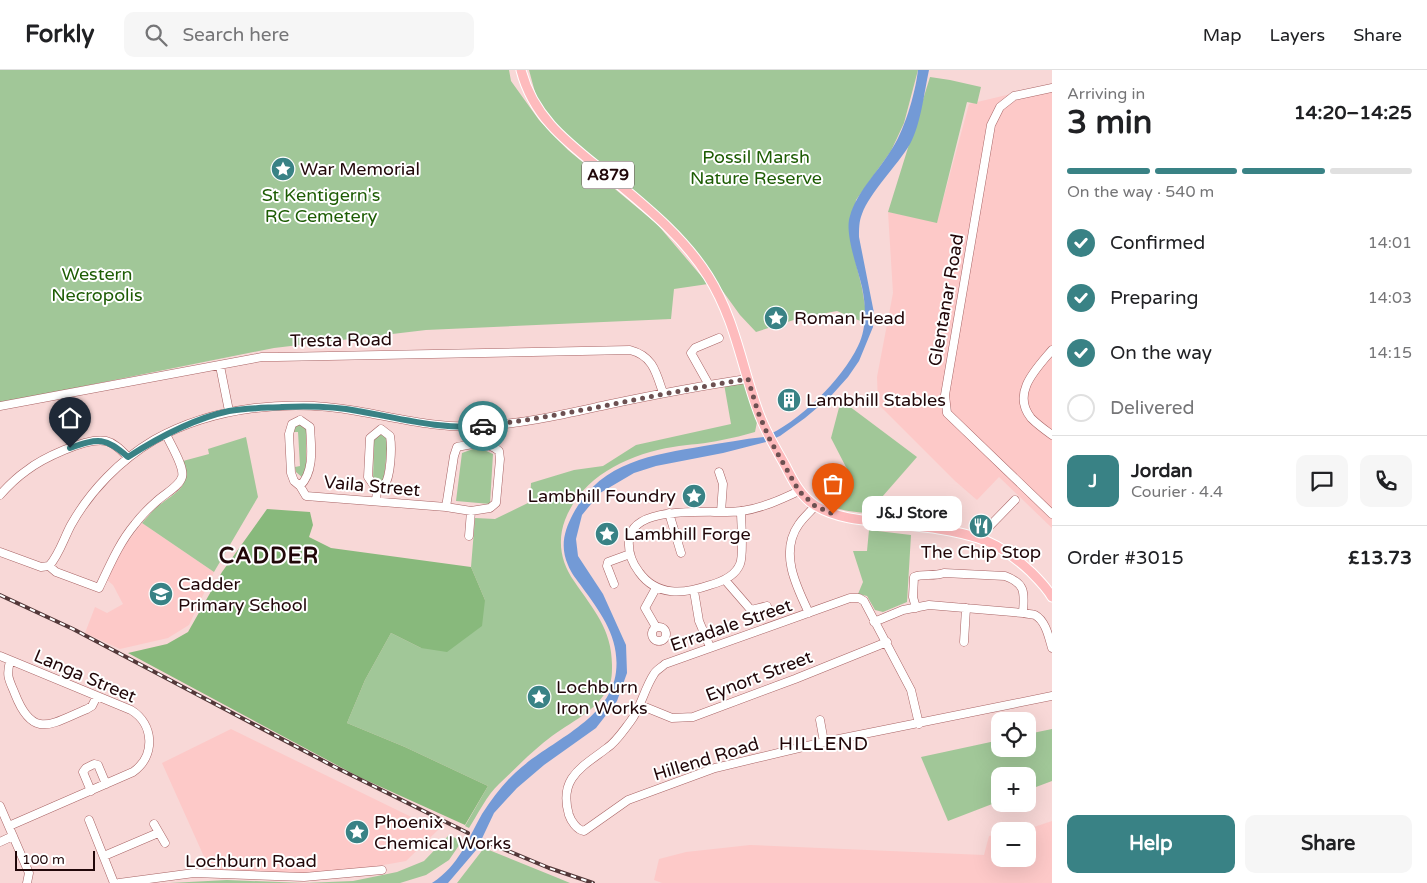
<!DOCTYPE html>
<meta charset="utf-8">
<style>
:root{--surface:#fff;--page:#f6f6f6;--text:#202124;--muted:#757577;--line:#e0e0e0;--accent:#398285}
body{margin:0;font-family:"Varela Round",sans-serif;background:var(--page);color:var(--text);height:100vh;display:flex;flex-direction:column;font-size:19px;white-space:nowrap}
*{box-sizing:border-box;margin:0}
p{font-size:16px;color:var(--muted)}
.icon{flex:none;width:28px;height:28px;fill:none;stroke:currentColor;stroke-width:2;stroke-linecap:round;stroke-linejoin:round}
.map{position:relative;flex:1;overflow:hidden}
.side{display:flex;flex-direction:column;background:var(--surface);width:375px}
.side>*{flex:none}
.fabs{position:absolute;left:991px;top:642px;display:grid;gap:10px}
.fabs a{display:grid;place-items:center;width:45px;height:45px;border-radius:10px;background:var(--surface);box-shadow:0 5px 20px #0002;font-size:25px}
.scale{position:absolute;left:15px;bottom:12px;width:80px;box-sizing:border-box;padding-left:5px;border:2px solid #210709;border-top:0;font-size:14px;line-height:18px;white-space:nowrap;color:#210709;-webkit-text-stroke:4px #fff;paint-order:stroke}
.pin{position:absolute;display:grid;place-items:center;width:42px;height:42px;color:#fff;margin:-51px -21px;border-radius:50% 50% 50% 0;rotate:-45deg;box-shadow:0 0 5px #0007}
.pin .icon{rotate:45deg}
.courier{position:absolute;display:grid;place-items:center;width:50px;height:50px;margin:-25px;border:4px solid #398285;border-radius:50%;background:#fff;color:#222;box-shadow:0 1px 6px #0007}
.bubble{position:absolute;height:35px;border-radius:10px;background:var(--surface);box-shadow:0 5px 20px #0002;font-size:16px;font-weight:700;line-height:35px;text-align:center}
.overview em{font-style:normal;font-weight:700}
.overview div{display:flex;flex-direction:column-reverse}
.overview{display:flex;align-items:center;justify-content:space-between;height:85px;padding:0 15px}
h1{font-size:32px;font-weight:700;line-height:38px}
.bar{display:grid;grid-template-columns:repeat(4,1fr);gap:8px 5px;align-content:center;height:60px;padding:0 15px}
.bar i{height:6px;border-radius:4px;background:var(--line)}
.bar .current{background:var(--accent)}
.bar p{grid-column:span 4}
.line{display:flex;align-items:center;gap:12px;padding:0 15px;border-top:1px solid var(--line)}
.line div{flex:1}
.round{display:grid;place-items:center;flex:none;width:52px;height:52px;border-radius:10px;background:var(--page)}
ol{padding:0 15px;list-style:none}
li{display:flex;align-items:center;gap:15px;height:55px}
li p{margin-inline-start:auto}
li .icon{padding:5px;border-radius:50%;background:var(--accent);color:#fff;stroke-width:4}
li:last-child{color:var(--muted)}
li i{width:28px;height:28px;border:2px solid var(--line);border-radius:50%}
.action{display:flex;gap:10px;margin-top:auto;padding:10px 15px}
.action a{flex:1;height:58px;border-radius:10px;background:var(--accent);color:#fff;font-size:20px;font-weight:700;line-height:58px;text-align:center}
.action a+a{background:var(--page);color:var(--text)}
header{display:flex;align-items:center;gap:30px;box-sizing:border-box;height:70px;padding:0 25px;background:var(--surface);border-bottom:1px solid var(--line)}
header strong{font-size:24px}
nav{display:flex;gap:28px;margin-inline-start:auto;font-size:18px}
.search{width:350px;height:45px;background:var(--page);display:flex;align-items:center;gap:12px;box-sizing:border-box;padding:0 18px;border-radius:10px;color:var(--muted);font-size:19px}
main{display:flex;flex:1;min-height:0}
.map>svg:first-child{display:block}
.built{fill:#fdc9c8}
.green{fill:#a1c798}
.forest{fill:#88b97c}
.water{fill:#739ad6}
.lines{fill:none;stroke-linecap:round;stroke-linejoin:round}
.minor-casing{stroke:#a86364;stroke-width:9}
.major-casing{stroke:#fff;stroke-width:11}
.minor{stroke:#fff;stroke-width:8}
.major{stroke:#febbbd;stroke-width:9}
.rail-casing{stroke:#533839;stroke-width:4}
.rail{stroke:#fff;stroke-width:2;stroke-dasharray:5.5;stroke-linecap:butt}
.done{stroke:#6c5051;stroke-width:5;stroke-dasharray:0 9}
.route{stroke:#398285;stroke-width:6}
.labels{text-anchor:middle;dominant-baseline:central;stroke-width:4;stroke-linejoin:round;paint-order:stroke}
.shield{fill:#fff;stroke:#645153;stroke-width:1}
.shield-label{font-size:16px;font-weight:bold;fill:#210709}
.park-label{font-size:18px;fill:#1d5c04;stroke:#fff}
.poi-label{font-size:18px;fill:#210709;stroke:#fff;text-anchor:start}
.street-label{font-size:18px;fill:#210709;stroke:#fff}
.neighbourhood-label{font-size:19px;letter-spacing:1px;fill:#210709;stroke:#fff}
.district-label{font-size:22px;font-weight:bold;letter-spacing:1px;fill:#210709;stroke:#fff}
</style>
<header>
<strong>Forkly</strong>
<div class="search"><svg class="icon" aria-label="search" viewBox="0 0 24 24"><circle cx="10" cy="10" r="6"/><path d="M15 15l6 6"/></svg>Search here</div>
<nav><a>Map</a><a>Layers</a><a>Share</a></nav>
</header>
<main>
<div class="map">
<svg width="1052" height="813" viewBox="0 0 1052 813">
<rect width="100%" height="100%" fill="#f8d8d7"/>
<path class="built" d="M1052,14V458L999,407L977,430L955,411L878,334L877,307L893,223L888,142L937,152L969,34Z
M142,453L214,502L189,555L168,568L120,579L85,563L95,537L107,543L123,534L113,515L107,510L115,489Z
M231,659L438,760L406,791L361,799L300,803L210,800L162,693Z
M1052,751V813H662L654,810L659,789L686,782L750,775L984,785L989,766L1000,764V789H1028V761H1022Z"/>
<path class="green" d="M0,0H509L511,11L539,50L568,80L657,154L708,214L674,219L671,249L426,260L274,278L0,333Z
M529,0H918L904,53L891,81L856,130L851,173L862,218L866,242L865,253L837,241L800,248L756,262L740,245L696,184L615,106L558,58L539,37Z
M930,7L950,10L981,17L977,34L967,32L937,153L888,142Z
M746,311L757,352L755,362C744,365 733,368 722,370C706,374 689,374 673,377C629,384 582,406 565,450C557,471 561,493 574,511C593,539 612,559 612,595C612,600 612,605 611,610C602,639 575,649 552,666C533,680 516,698 499,714C487,725 478,744 469,758L465,756L488,716L405,677L347,653L365,610L391,563L421,578L485,530L471,497L475,448L495,449L530,432L531,413L574,400L603,396L636,375L731,354L724,314Z
M841,330L917,387L868,443C852,442 829,440 818,426L847,399L831,368Z
M300,353L306,359V405L303,408L296,402L295,397L300,396L298,362H293L295,354Z
M380,363L388,369L384,409L379,413H376L373,410L374,370Z
M246,367L258,427L214,502L142,453C147,448 151,442 156,438C173,423 193,418 183,391L209,384L208,379Z
M473,379L484,380L493,384L490,434L456,431L462,383Z
M869,460L911,465L907,532L883,542L875,540L867,526L858,524L863,512L853,481H867Z
M1052,659V711L1028,720V706H1000V731L948,751L921,687L1000,670V679H1028V664Z
M449,765L462,771L449,790L426,805L400,813H170L227,810L304,813L353,811L397,802L424,791Z
M484,778L558,808L570,813H457Z"/>
<path class="forest" d="M267,439L310,442L313,455L309,467L331,478L471,497L485,530L482,556L447,582L421,578L391,563L365,610L347,653L405,677L488,716L465,755L359,707L128,583L167,574L188,562L222,502Z"/>
<path class="water" d="M918,0H929C924,23 921,54 910,74C897,96 870,122 862,144C859,151 859,159 859,167L874,243L873,257L859,291L848,307L830,327L805,348L780,366L766,372L723,383L656,396L634,403L600,423L582,445L576,469L578,486L603,524L626,575L627,603L617,631L596,658L544,695L517,718L494,743L477,779L448,813H432C460,794 466,772 482,744C492,729 502,715 515,703C547,672 610,651 616,602C620,568 601,543 582,517C577,510 571,503 568,495C560,477 564,461 573,444C600,392 651,385 704,376C724,373 743,369 764,367C798,353 842,310 858,276C867,258 866,236 862,217C858,199 844,163 850,146C857,122 876,104 890,82C904,62 915,25 918,0Z"/>
<g class="lines">
<g class="minor-casing">
<path id="minor" d="M1052,18L1014,26L1000,37L991,55L945,325L947,343L1052,444
M1052,280C1036,299 1011,323 1031,348C1037,354 1045,360 1052,365
M220,296L229,341
M709,315L691,283L695,278L719,268
M0,336L262,287H277L630,280C653,286 656,302 663,323
M300,350L292,354L289,364L291,403L294,411L300,416L306,426L446,437L471,441L490,438L496,433L500,389L499,381C485,370 473,374 457,377L454,386L446,437
M300,350L310,357C311,376 315,401 300,416
M719,402L723,414L721,442
M377,420C378,419 383,417 384,416C391,407 392,377 390,366L381,359
M0,425C8,416 16,408 26,401C41,389 86,367 106,371C115,373 122,381 128,387
M376,431L377,420L368,407L370,368L381,359
M741,441C741,453 744,485 740,494C735,507 721,512 710,515C684,524 657,527 639,502C632,493 628,482 629,470C633,432 716,445 742,441C762,438 780,430 799,421
M669,443L681,483
M469,466L471,441
M978,468L1015,430
M0,482L41,497L49,496L56,502L99,518C110,495 119,473 135,454C141,446 149,438 157,431C164,424 179,417 182,407C185,397 170,374 166,364
M49,496C59,485 64,468 71,455C90,421 120,390 154,370C214,336 290,329 357,341C398,348 439,359 480,356C523,354 565,344 606,335C653,325 700,316 747,309
M725,510L751,540L767,536
M614,514L607,496L608,492L630,484
M694,521L699,551L710,577
M916,538L913,527L914,507C923,503 933,507 944,503L1005,506C1027,514 1024,524 1023,543
M809,543C796,516 779,482 799,454C804,447 810,442 815,436
M874,552L903,540L929,535L1023,543C1026,544 1032,544 1035,545C1046,551 1049,568 1052,578
M652 564a7 7 0 1 1 14 0a7 7 0 1 1-14 0Z
M656,557L645,538L656,518
M964,572L966,538
M0,586L131,640C154,654 156,686 133,702L9,756
M10,591C6,607 9,609 15,624C33,670 51,654 87,639L92,636L97,626
M640,635L672,648L693,647L795,609L887,572
M820,650L824,672
M919,654L911,620L864,531L859,528H850L665,594C662,597 656,600 654,604C644,619 641,638 630,652C623,661 616,672 607,678C582,697 558,708 569,745C571,751 577,760 584,761L628,730L715,698L824,672L1052,626
M91,721L83,702L86,698L94,694L98,695L106,714
M0,736L29,803L27,813
M89,750L114,813
M154,754L165,773
M0,772L13,766
M104,786L158,763
M119,813L194,803L304,807L382,800"/>
</g>
<g class="major-casing">
<path id="major" d="M521,0C534,50 571,75 609,106C645,136 683,166 708,206C735,249 741,294 758,341C765,361 775,377 785,395C793,411 801,427 816,436C836,448 860,450 882,452C914,456 947,458 978,468C998,474 1016,488 1031,502C1039,510 1047,518 1052,527"/>
</g>
<use href="#minor" class="minor"/>
<use href="#major" class="major"/>
<g class="rail-casing">
<path id="rail" d="M0,525L73,559L333,696L468,763
M489,773L549,798L593,813"/>
</g>
<use href="#rail" class="rail"/>
</g>
<g class="lines">
<path class="done" d="M483,356C572,345 659,323 748,309L758,342L770,370L799,421L815,436L833,444"/>
<path class="route" d="M70,378C99,368 105,367 128,387C159,367 192,349 229,341C246,338 264,338 282,337C307,336 333,336 358,341C399,348 441,360 483,356"/>
</g>
<defs>
<g id="sight-disc" transform="scale(1.25)"><circle r="9.5" fill="#398285" stroke="#fff"/><path d="M0-6L1.8-2.2L6-1.7L2.9 1.2L3.7 5.4L0 3.3L-3.7 5.4L-2.9 1.2L-6-1.7L-1.8-2.2Z" fill="#fff"/></g>
<g id="building-disc" transform="scale(1.25)"><circle r="9.5" fill="#398285" stroke="#fff"/><path d="M-4-6H4V6H1V3H-1V6H-4ZM-2.5-4.3h1.7v1.8h-1.7ZM.8-4.3h1.7v1.8H.8ZM-2.5-1h1.7V.8h-1.7ZM.8-1h1.7V.8H.8Z" fill="#fff"/></g>
<g id="restaurant-disc" transform="scale(1.25)"><circle r="9.5" fill="#398285" stroke="#fff"/><path d="M-5-6h1v4h1v-4h1v4h1v-4h1v5L-1.5 .5V6h-2V.5L-5-1ZM5-6V6H3V1.5H1.5Q1.5-4 5-6Z" fill="#fff"/></g>
<g id="school-disc" transform="scale(1.25)"><circle r="9.5" fill="#398285" stroke="#fff"/><path d="M0-5L7-2L0 1L-7-2ZM-4 1L0 2.5L4 1V4Q0 6-4 4Z" fill="#fff"/></g>
</defs>
<g fill-rule="evenodd">
<use href="#sight-disc" x="283" y="99"/>
<use href="#sight-disc" x="776" y="248"/>
<use href="#building-disc" x="789" y="330"/>
<use href="#sight-disc" x="694" y="426"/>
<use href="#restaurant-disc" x="981" y="456"/>
<use href="#sight-disc" x="607" y="464"/>
<use href="#school-disc" x="161" y="524"/>
<use href="#sight-disc" x="539" y="627"/>
<use href="#sight-disc" x="357" y="762"/>
</g>
<g class="labels">
<rect class="shield" x="582" y="91.5" width="52" height="27" rx="4"/>
<g class="shield-label">
<text x="608" y="105">A879</text>
</g>
<g class="park-label">
<text x="756" y="87">Possil Marsh<tspan x="756" dy="21">Nature Reserve</tspan></text>
<text x="321" y="125">St Kentigern's<tspan x="321" dy="21">RC Cemetery</tspan></text>
<text x="97" y="204">Western<tspan x="97" dy="21">Necropolis</tspan></text>
</g>
<g class="poi-label">
<text x="300" y="99">War Memorial</text>
<text x="794" y="248">Roman Head</text>
<text x="806" y="330">Lambhill Stables</text>
<text x="676" y="426" text-anchor="end">Lambhill Foundry</text>
<text x="624" y="464">Lambhill Forge</text>
<text x="981" y="482" text-anchor="middle">The Chip Stop</text>
<text x="178" y="514">Cadder<tspan x="178" dy="21">Primary School</tspan></text>
<text x="556" y="617">Lochburn<tspan x="556" dy="21">Iron Works</tspan></text>
<text x="374" y="752">Phoenix<tspan x="374" dy="21">Chemical Works</tspan></text>
</g>
<g class="street-label">
<text transform="translate(946 230) rotate(-80)">Glentanar Road</text>
<text transform="translate(341 270) rotate(-1)">Tresta Road</text>
<text transform="translate(372 416) rotate(5)">Vaila Street</text>
<text transform="translate(731 555) rotate(-19)">Erradale Street</text>
<text transform="translate(85 606) rotate(23)">Langa Street</text>
<text transform="translate(759 606) rotate(-21)">Eynort Street</text>
<text transform="translate(706 689) rotate(-17)">Hillend Road</text>
<text x="251" y="791">Lochburn Road</text>
</g>
<g class="neighbourhood-label">
<text x="824" y="674">HILLEND</text>
</g>
<g class="district-label">
<text x="269" y="486">CADDER</text>
</g>
</g>
</svg>
<div class="fabs">
<a><svg class="icon" aria-label="locate" viewBox="0 0 24 24"><circle cx="12" cy="12" r="6"/><path d="M12 2v4M12 18v4M2 12h4M18 12h4"/></svg></a>
<a>+</a>
<a>−</a>
</div>
<div class="scale">100 m</div>
<div class="pin" style="left:833px;top:444px;background:#ea580c"><svg class="icon" aria-label="bag" viewBox="0 0 24 24"><path d="M5 8h14l-1 12H6zM9 8a3 3 0 0 1 6 0"/></svg></div>
<div class="pin" style="left:70px;top:378px;background:#1f2937"><svg class="icon" aria-label="home" viewBox="0 0 24 24"><path d="M3 11l9-7 9 7M6 9v11h12V9"/></svg></div>
<div class="courier" style="left:483px;top:356px"><svg class="icon" aria-label="car" viewBox="0 0 24 24"><path d="M5 17H2v-5l4-1 3-4h7l3 4 3 1v5h-3M9 17h6M6 11h13"/><circle cx="7" cy="17" r="2"/><circle cx="17" cy="17" r="2"/></svg></div>
<div class="bubble" style="left:862px;top:426px;width:100px">J&amp;J Store</div>
</div>
<section class="side">
<div class="overview"><div><h1>3 min</h1><p>Arriving in</p></div><em>14:20–14:25</em></div>
<div class="bar"><i class="current"></i><i class="current"></i><i class="current"></i><i></i><p>On the way · 540 m</p></div>
<ol>
<li><svg class="icon" aria-label="check" viewBox="0 0 24 24"><path d="M5 12l5 5 9-10"/></svg>Confirmed<p>14:01</p></li>
<li><svg class="icon" aria-label="check" viewBox="0 0 24 24"><path d="M5 12l5 5 9-10"/></svg>Preparing<p>14:03</p></li>
<li><svg class="icon" aria-label="check" viewBox="0 0 24 24"><path d="M5 12l5 5 9-10"/></svg>On the way<p>14:15</p></li>
<li><i></i>Delivered</li>
</ol>
<div class="line" style="height:90px"><b class="round" style="background:var(--accent);color:#fff">J</b><div><b>Jordan</b><p>Courier · 4.4</p></div><a class="round"><svg class="icon" aria-label="chat" viewBox="0 0 24 24"><path d="M4 5h16v11H9l-5 4z"/></svg></a><a class="round"><svg class="icon" aria-label="phone" viewBox="0 0 24 24"><path d="M5 4h4l2 5-3 2q2 4 5 5l2-3 5 2v4C11 20 4 13 5 4z"/></svg></a></div>
<div class="line" style="height:65px"><div>Order #3015</div><b>£13.73</b></div>
<div class="action"><a>Help</a><a>Share</a></div>
</section>
</main>
